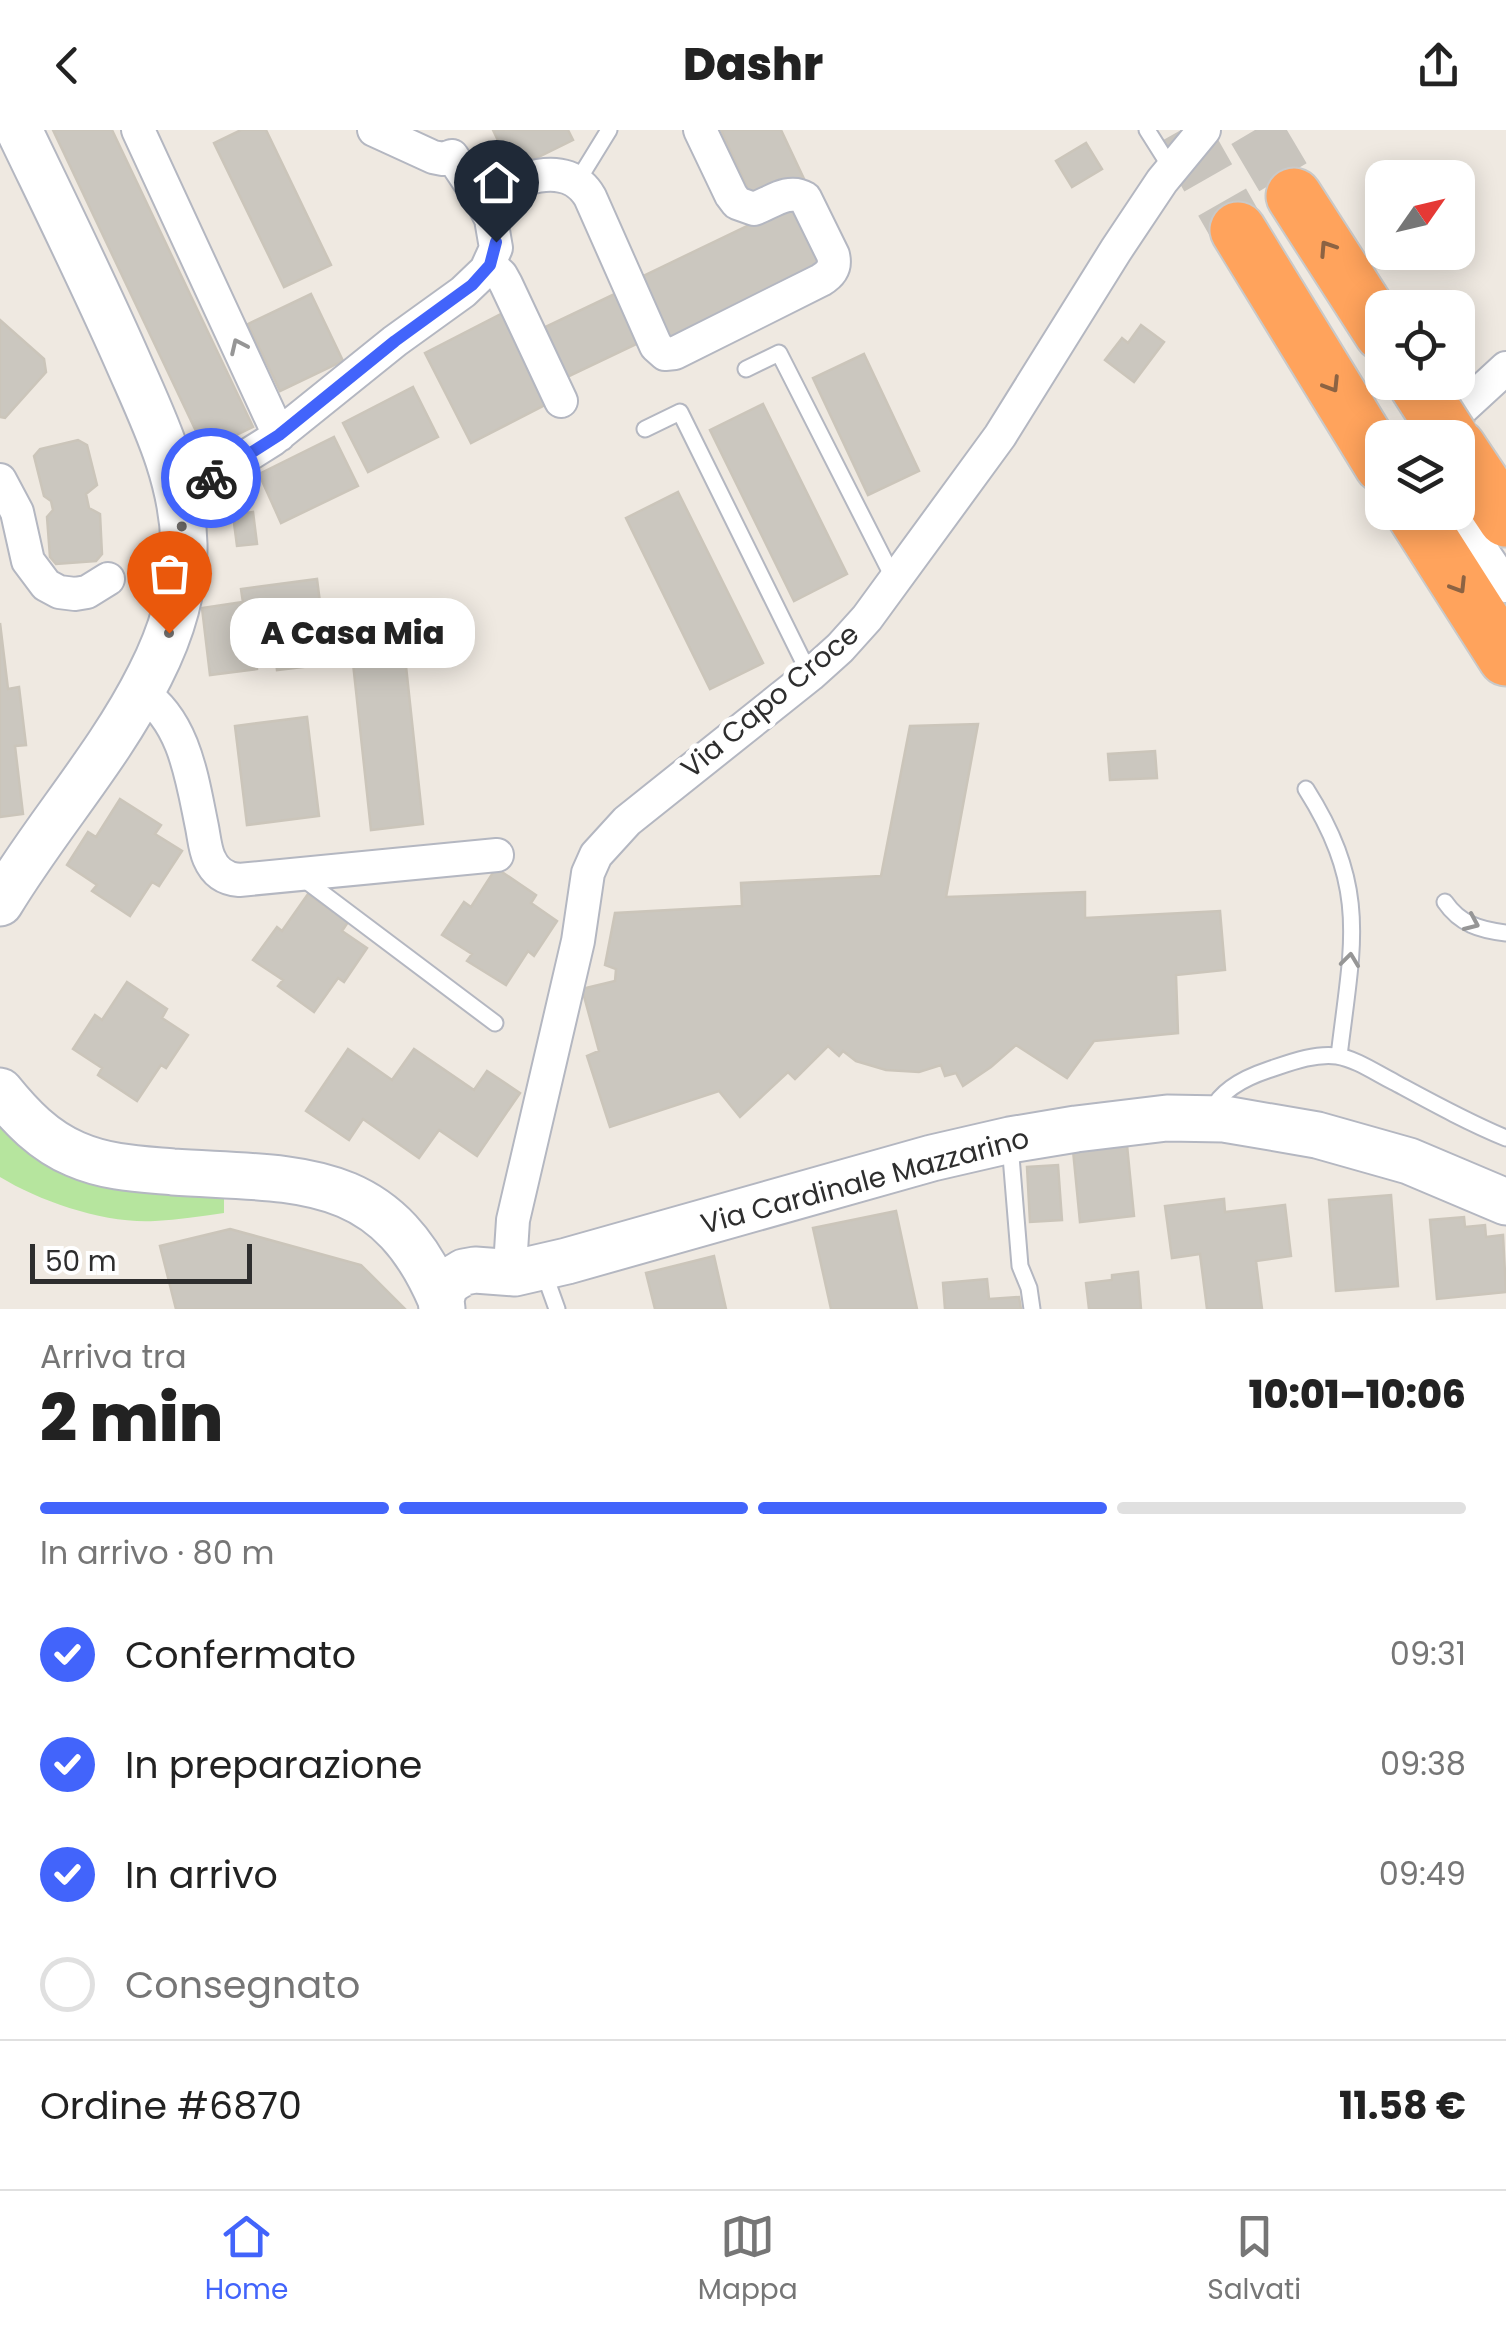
<!DOCTYPE html>
<html lang="it">
<meta charset="utf-8">
<style>
:root{--surface:#fff;--page:#f6f6f6;--text:#222;--muted:#767676;--line:#e0e0e0;--accent:#4264fb}
body{margin:0;font-family:Poppins,sans-serif;background:var(--page);color:var(--text);height:100vh;display:flex;flex-direction:column;font-size:38px;white-space:nowrap}
*{box-sizing:border-box;margin:0}
p{font-size:32px;color:var(--muted)}
.icon{flex:none;width:55px;height:55px;fill:none;stroke:currentColor;stroke-width:2;stroke-linecap:round;stroke-linejoin:round}
.map{position:relative;height:1179px;overflow:hidden}
.sheet{display:flex;flex-direction:column;background:var(--surface);flex:1}
.sheet>*{flex:none}
.needle{width:65px;rotate:56deg}
.tools{position:absolute;left:1365px;top:30px;display:grid;gap:20px}
.tools a{display:grid;place-items:center;width:110px;height:110px;border-radius:20px;background:var(--surface);box-shadow:0 5px 25px #0003;font-size:50px}
.scale{position:absolute;left:30px;bottom:25px;width:222px;box-sizing:border-box;padding-left:10px;border:5px solid #2e2e2e;border-top:0;font-size:28px;line-height:35px;white-space:nowrap;color:#2e2e2e;-webkit-text-stroke:8px #fff;paint-order:stroke}
.pin{position:absolute;display:grid;place-items:center;width:85px;height:85px;color:#fff;margin:-102px -42px;border-radius:50% 50% 50% 0;rotate:-45deg;box-shadow:0 0 10px #0007}
.pin .icon{rotate:45deg}
.courier{position:absolute;display:grid;place-items:center;width:100px;height:100px;margin:-50px;border:8px solid #4264fb;border-radius:50%;background:#fff;color:#222;box-shadow:0 2px 12px #0007}
.bubble{position:absolute;height:70px;border-radius:30px;background:var(--surface);box-shadow:0 5px 25px #0003;font-size:32px;font-weight:800;line-height:70px;text-align:center}
.summary em{font-style:normal;font-weight:800}
.summary div{display:flex;flex-direction:column-reverse}
.summary{display:flex;align-items:center;justify-content:space-between;height:170px;padding:0 40px}
h1{font-size:65px;font-weight:800;line-height:75px}
.bar{display:grid;grid-template-columns:repeat(4,1fr);gap:15px 10px;align-content:center;height:120px;padding:0 40px}
.bar i{height:12px;border-radius:8px;background:var(--line)}
.bar .active{background:var(--accent)}
.bar p{grid-column:span 4}
.line{display:flex;align-items:center;gap:25px;padding:0 40px;border-top:2px solid var(--line)}
.line div{flex:1}
ol{padding:0 40px;list-style:none}
li{display:flex;align-items:center;gap:30px;height:110px}
li p{margin-inline-start:auto}
li .icon{padding:10px;border-radius:50%;background:var(--accent);color:#fff;stroke-width:4}
li:last-child{color:var(--muted)}
li i{width:55px;height:55px;border:5px solid var(--line);border-radius:50%}
header{display:flex;justify-content:space-between;align-items:center;height:130px;padding:0 40px;background:var(--surface);font-size:45px;font-weight:800}
.menu{display:flex;justify-content:space-around;align-items:center;height:140px;border-top:2px solid var(--line);background:var(--surface);font-size:28px;color:var(--muted)}
.menu a{display:grid;justify-items:center;gap:5px}
.menu .active{color:var(--accent)}
.map>svg:first-child{display:block}
.green{fill:#b6e59e}
.building{fill:#cbc7bf;stroke:#cbc5ba;stroke-width:2.5}
.lines{fill:none;stroke-linecap:round;stroke-linejoin:round}
.highway-tunnel{stroke:#c8c4bd;stroke-width:55;stroke-dasharray:55 28;stroke-linecap:butt}
.lane-casing{stroke:#b4b7c1;stroke-width:19}
.street-casing{stroke:#b4b7c1;stroke-width:36}
.secondary-casing{stroke:#b4b7c1;stroke-width:49}
.highway-casing{stroke:#c9c9c9;stroke-width:59}
.lane{stroke:#fff;stroke-width:15}
.street{stroke:#fff;stroke-width:32}
.secondary{stroke:#fff;stroke-width:45}
.highway{stroke:#ffa35c;stroke-width:55}
.highway-bridge-casing{stroke:#c9c9c9;stroke-width:59;stroke-linecap:butt}
.highway-bridge{stroke:#ffa35c;stroke-width:55}
.oneway{stroke:#8c6343}
.oneway2{stroke:#969696}
.done{stroke:#726f6d;stroke-width:10;stroke-dasharray:0 18}
.route{stroke:#4264fb;stroke-width:12}
.labels{text-anchor:middle;dominant-baseline:central;stroke-width:10;stroke-linejoin:round;paint-order:stroke}
.street-label{font-size:28px;fill:#2e2e2e;stroke:#fff}
</style>
<header><svg class="icon" aria-label="back" viewBox="0 0 24 24"><path d="M15 5l-7 7 7 7"/></svg>Dashr<svg class="icon" aria-label="share" viewBox="0 0 24 24"><path d="M12 15V3M7 8l5-5 5 5M5 13v7h14v-7"/></svg></header>
<div class="map">
<svg width="1506" height="1179" viewBox="0 0 1506 1179">
<rect width="100%" height="100%" fill="#efe9e1"/>
<path class="green" d="M0,994L224,1065V1083C201,1086 178,1090 155,1091C106,1094 41,1072 0,1047Z"/>
<path class="building" d="M53,0H112L253,297L205,320Z
M241,0H266L331,135L284,157L214,13Z
M493,0H568L573,10L512,40Z
M721,0H781L804,49L754,72Z
M1086,13L1102,39L1072,57L1056,31Z
M795,73L825,135L671,209L641,147Z
M621,161L645,210L567,247L543,198Z
M311,164L343,231L280,261L248,194Z
M503,183L549,273L471,313L425,223Z
M0,190L44,229L46,242L5,288L0,287Z
M1141,195L1164,212L1134,252L1105,230L1122,208L1128,213Z
M864,224L919,341L868,365L813,248Z
M413,257L438,307L368,342L343,293Z
M763,274L847,444L794,471L710,300Z
M334,307L358,356L281,393L259,344Z
M78,310L87,315L97,355L86,364L89,378L100,384L102,424L96,431L56,434L50,427L47,387L53,380L51,371L44,366L34,326L40,319Z
M678,362L763,533L710,559L626,388Z
M253,382L257,414L237,416L233,385Z
M317,449L325,512L311,523L312,536L277,540L276,531L257,533L252,492L246,493L241,459Z
M243,472L246,493L252,492L257,539L210,545L202,478Z
M0,493L8,559L19,557L26,615L15,616L23,684L0,687Z
M405,527L423,694L371,700L353,533Z
M307,587L319,686L247,695L235,596Z
M978,594L946,767L1085,762V788L1220,781L1225,840L1176,845L1178,903L1094,911L1067,948L1016,915L991,937L963,956L956,943L945,946L941,935L919,942L886,940L856,931L843,921L839,926L828,916L795,949L788,942L740,987L719,961L610,997L587,926L599,921L582,859L615,851L616,839L605,835L615,783L742,776L741,753L881,746L910,596Z
M1155,621L1157,648L1110,650L1108,624Z
M120,669L161,695L155,704L182,721L159,756L152,752L130,786L92,761L97,755L67,735L88,702L96,707Z
M496,738L536,765L531,773L557,791L534,826L528,821L506,855L467,831L472,824L442,805L464,772L471,777Z
M308,764L348,792L342,801L367,818L344,852L338,848L314,882L278,856L283,850L253,830L277,797L282,801Z
M127,852L167,879L162,888L188,905L166,938L161,935L137,971L98,945L102,938L73,919L95,885L102,890Z
M348,919L392,950L414,919L474,960L487,941L520,963L477,1026L439,1000L419,1028L363,989L349,1010L306,981Z
M1126,1005L1134,1086L1080,1092L1072,1010Z
M1058,1035L1062,1090L1030,1092L1027,1037Z
M1391,1065L1398,1156L1336,1161L1329,1070Z
M1224,1069L1225,1082L1285,1075L1291,1126L1256,1131L1262,1179H1207L1200,1124L1172,1128L1165,1076Z
M896,1081L917,1179H831L813,1098Z
M1464,1087L1465,1097L1485,1095L1486,1107L1503,1105L1506,1162L1437,1169L1430,1090Z
M230,1099L361,1135L405,1179H176L160,1116Z
M714,1126L726,1179H655L646,1143Z
M1138,1142L1141,1179H1089L1086,1153L1112,1150V1145Z
M987,1149L989,1169L1019,1167L1021,1179H945L943,1153Z"/>
<g class="lines">
<path class="highway-tunnel" d="M1181,0L1238,100
M1255,0L1294,66"/>
<g class="lane-casing">
<path id="lane" d="M1147,0L1171,38
M577,52L609,0
M746,239L779,223L895,451
M645,299L680,282L810,545
M1306,659C1370,760 1352,815 1339,926
M301,747L495,893
M1445,772C1460,794 1480,800 1506,803
M1212,980C1222,959 1247,947 1268,940C1289,933 1314,923 1337,926C1356,929 1376,943 1394,952C1431,972 1467,992 1506,1008
M1010,1014L1020,1136L1029,1158L1032,1179
M543,1140L557,1179"/>
</g>
<g class="street-casing">
<path id="street" d="M138,0L279,305
M374,0L433,27L443,29L452,26
M482,71C513,50 566,26 590,67L656,216L665,224L675,223L821,150C831,144 836,137 833,125L805,68C788,58 771,73 754,79L737,73L731,65L700,0
M490,135L501,145L506,154L561,271
M1442,308L1456,284L1506,238
M0,350L17,382L28,431L46,455L59,462L75,464L87,462L108,449
M178,358L213,347L272,310L395,211L463,162L486,140L496,118L491,89L482,71L452,26
M1456,382L1506,456
M141,562C185,591 192,649 202,697C204,707 205,719 209,728C215,742 225,749 239,750L497,725
M515,1143L511,1121L513,1090L578,811L588,743L596,725L627,691L810,545L840,518L867,488L1000,306L1116,120L1162,51L1204,0"/>
</g>
<g class="secondary-casing">
<path id="secondary" d="M0,773C47,695 109,627 150,545C171,504 185,460 184,414C182,345 153,289 126,227C92,150 55,75 19,0
M0,961C21,987 44,1011 75,1024C107,1038 139,1039 173,1042C295,1050 385,1038 441,1170
M442,1179L441,1170L444,1158L451,1150L464,1142L475,1140L515,1143L567,1131L932,1028L1010,1010L1076,999L1167,988L1224,989L1317,1005L1409,1031L1506,1072"/>
</g>
<g class="highway-casing">
<path id="highway" d="M1294,66L1382,203
M1238,100L1382,335
M1458,317L1506,389
M1413,382L1506,528"/>
</g>
<use href="#lane" class="lane"/>
<use href="#street" class="street"/>
<use href="#secondary" class="secondary"/>
<use href="#highway" class="highway"/>
<g class="highway-bridge-casing">
<path id="highway-bridge" d="M1415,252L1451,308"/>
</g>
<use href="#highway-bridge" class="highway-bridge"/>
</g>
<defs><path id="oneway-chevron" d="M-2-3.5L2.5 0L-2 3.5" fill="none" stroke-width="1.6" stroke-linecap="round" stroke-linejoin="round" transform="scale(2.5)"/></defs>
<g class="oneway">
<use href="#oneway-chevron" transform="translate(1327 118) rotate(-123)"/>
<use href="#oneway-chevron" transform="translate(1332 255) rotate(58)"/>
<use href="#oneway-chevron" transform="translate(1459 456) rotate(58)"/>
</g>
<g class="oneway2">
<use href="#oneway-chevron" transform="translate(238 216) rotate(-115)"/>
<use href="#oneway-chevron" transform="translate(1472 793) rotate(24)"/>
<use href="#oneway-chevron" transform="translate(1350 830) rotate(-83)"/>
</g>
<g class="lines">
<path class="done" d="M169,503C185,448 185,415 178,358L211,348"/>
<path class="route" d="M211,348L279,305L395,211L472,155L490,135L496,112"/>
</g>
<g class="labels">
<g class="street-label">
<text transform="translate(770 571) rotate(-40)">Via Capo Croce</text>
<text transform="translate(865 1051) rotate(-15)">Via Cardinale Mazzarino</text>
</g>
</g>
</svg>
<div class="tools">
<a><svg class="needle" viewBox="-14 -14 28 28"><path d="M0-13l5 13h-10z" fill="#e53935"/><path d="M0 13l5-13h-10z" fill="#767676"/></svg></a>
<a><svg class="icon" aria-label="locate" viewBox="0 0 24 24"><circle cx="12" cy="12" r="6"/><path d="M12 2v4M12 18v4M2 12h4M18 12h4"/></svg></a>
<a><svg class="icon" aria-label="layers" viewBox="0 0 24 24"><path d="M12 4l9 5-9 5-9-5zM3 14l9 5 9-5"/></svg></a>
</div>
<div class="scale">50 m</div>
<div class="pin" style="left:169px;top:503px;background:#ea580c"><svg class="icon" aria-label="bag" viewBox="0 0 24 24"><path d="M5 8h14l-1 12H6zM9 8a3 3 0 0 1 6 0"/></svg></div>
<div class="pin" style="left:496px;top:112px;background:#1f2937"><svg class="icon" aria-label="home" viewBox="0 0 24 24"><path d="M3 11l9-7 9 7M6 9v11h12V9"/></svg></div>
<div class="courier" style="left:211px;top:348px"><svg class="icon" aria-label="bike" viewBox="0 0 24 24"><circle cx="6" cy="16" r="4"/><circle cx="18" cy="16" r="4"/><path d="M6 16l4-8h5l3 8M10 8l3 8H6M13 5h3"/></svg></div>
<div class="bubble" style="left:230px;top:468px;width:245px">A Casa Mia</div>
</div>
<section class="sheet">
<div class="summary"><div><h1>2 min</h1><p>Arriva tra</p></div><em>10:01–10:06</em></div>
<div class="bar"><i class="active"></i><i class="active"></i><i class="active"></i><i></i><p>In arrivo · 80 m</p></div>
<ol>
<li><svg class="icon" aria-label="check" viewBox="0 0 24 24"><path d="M5 12l5 5 9-10"/></svg>Confermato<p>09:31</p></li>
<li><svg class="icon" aria-label="check" viewBox="0 0 24 24"><path d="M5 12l5 5 9-10"/></svg>In preparazione<p>09:38</p></li>
<li><svg class="icon" aria-label="check" viewBox="0 0 24 24"><path d="M5 12l5 5 9-10"/></svg>In arrivo<p>09:49</p></li>
<li><i></i>Consegnato</li>
</ol>
<div class="line" style="height:130px"><div>Ordine #6870</div><b>11.58 €</b></div>
</section>
<nav class="menu">
<a class="active"><svg class="icon" aria-label="home" viewBox="0 0 24 24"><path d="M3 11l9-7 9 7M6 9v11h12V9"/></svg>Home</a>
<a><svg class="icon" aria-label="map" viewBox="0 0 24 24"><path d="M3 6l6-2 6 2 6-2v14l-6 2-6-2-6 2zM9 4v14M15 6v14"/></svg>Mappa</a>
<a><svg class="icon" aria-label="saved" viewBox="0 0 24 24"><path d="M7 4h10v16l-5-4-5 4z"/></svg>Salvati</a>
</nav>
